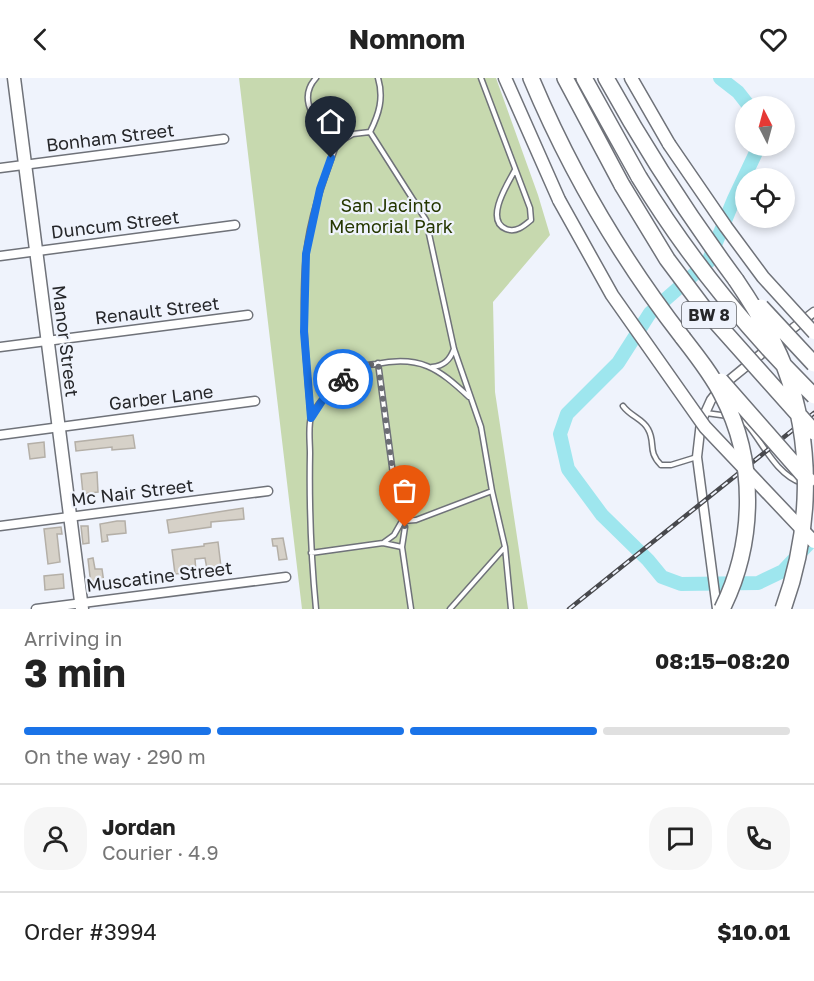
<!DOCTYPE html>
<meta charset="utf-8">
<style>
:root{--surface:#fff;--page:#f6f6f6;--text:#222;--muted:#767676;--line:#e0e0e0;--accent:#1a73e8}
body{margin:0;font-family:"Golos Text",sans-serif;background:var(--page);color:var(--text);height:100vh;display:flex;flex-direction:column;font-size:22px;white-space:nowrap}
*{box-sizing:border-box;margin:0}
p{font-size:20px;color:var(--muted)}
.icon{flex:none;width:33px;height:33px;fill:none;stroke:currentColor;stroke-width:2;stroke-linecap:round;stroke-linejoin:round}
.map{position:relative;height:531px;overflow:hidden}
.sheet{display:flex;flex-direction:column;background:var(--surface);flex:1}
.sheet>*{flex:none}
.needle{width:39px;rotate:354deg}
.fabs{position:absolute;left:735px;top:18px;display:grid;gap:12px}
.fabs a{display:grid;place-items:center;width:60px;height:60px;border-radius:50%;background:var(--surface);box-shadow:0 3px 9px #0003;font-size:30px}
.pin{position:absolute;display:grid;place-items:center;width:51px;height:51px;color:#fff;margin:-62px -26px;border-radius:50% 50% 50% 0;rotate:-45deg;box-shadow:0 0 6px #0007}
.pin .icon{rotate:45deg}
.courier{position:absolute;display:grid;place-items:center;width:60px;height:60px;margin:-30px;border:4px solid #1a73e8;border-radius:50%;background:#fff;color:#222;box-shadow:0 2px 8px #0007}
.overview em{font-style:normal;font-weight:700}
.overview div{display:flex;flex-direction:column-reverse}
.overview{display:flex;align-items:center;justify-content:space-between;height:102px;padding:0 24px}
h1{font-size:39px;font-weight:700;line-height:45px}
.bar{display:grid;grid-template-columns:repeat(4,1fr);gap:9px 6px;align-content:center;height:72px;padding:0 24px}
.bar i{height:8px;border-radius:4px;background:var(--line)}
.bar .current{background:var(--accent)}
.bar p{grid-column:span 4}
.line{display:flex;align-items:center;gap:15px;padding:0 24px;border-top:2px solid var(--line)}
.line div{flex:1}
.round{display:grid;place-items:center;flex:none;width:63px;height:63px;border-radius:24px;background:var(--page)}
header{display:flex;justify-content:space-between;align-items:center;height:78px;padding:0 24px;background:var(--surface);font-size:27px;font-weight:700}
.map>svg:first-child{display:block}
.green{fill:#c7d9af}
.lines{fill:none;stroke-linecap:round;stroke-linejoin:round}
.river{stroke:#9ee6ee;stroke-width:14}
.building{fill:#d6d1c8;stroke:#b4afa7;stroke-width:1.5}
.lane-casing{stroke:#6f7279;stroke-width:7}
.street-casing{stroke:#6f7279;stroke-width:11}
.secondary-casing{stroke:#6f7279;stroke-width:15}
.highway-casing{stroke:#6f7279;stroke-width:18}
.lane{stroke:#fff;stroke-width:4}
.street{stroke:#fff;stroke-width:8}
.secondary{stroke:#fff;stroke-width:12}
.highway{stroke:#fff;stroke-width:15}
.rail-casing{stroke:#48494d;stroke-width:4.5}
.rail{stroke:#eff3fc;stroke-width:2;stroke-dasharray:7;stroke-linecap:butt}
.secondary-bridge-casing{stroke:#6f7279;stroke-width:15;stroke-linecap:butt}
.highway-bridge-casing{stroke:#6f7279;stroke-width:18;stroke-linecap:butt}
.secondary-bridge{stroke:#fff;stroke-width:12}
.highway-bridge{stroke:#fff;stroke-width:15}
.done{stroke:#6c6e74;stroke-width:6;stroke-dasharray:0 10.8}
.route{stroke:#1a73e8;stroke-width:8}
.labels{text-anchor:middle;dominant-baseline:central;stroke-width:4.5;stroke-linejoin:round;paint-order:stroke}
.shield{fill:#eff3fc;stroke:#626469;stroke-width:1.5}
.shield-label{font-size:16px;font-weight:bold;fill:#26272a}
.street-label{font-size:18px;fill:#26272a;stroke:#eff3fc}
.park-label{font-size:18px;fill:#253700;stroke:#eff3fc}
</style>
<header><svg class="icon" aria-label="back" viewBox="0 0 24 24"><path d="M15 5l-7 7 7 7"/></svg>Nomnom<svg class="icon" aria-label="heart" viewBox="0 0 24 24"><path d="M12 20l-8-8c-3-5 5-10 8-4 3-6 11-1 8 4z"/></svg></header>
<div class="map">
<svg width="814" height="531" viewBox="0 0 814 531">
<rect width="100%" height="100%" fill="#eff3fc"/>
<path class="green" d="M239,0H496L538,117L550,157L493,224L495,314L528,531H302Z"/>
<g class="lines">
<path class="river" d="M720,0L738,14L749,28
M759,68L734,121L708,184L650,235L618,285L567,336L560,356L568,391L602,437L648,482L662,499L681,506L758,505L783,493L814,460"/>
</g>
<path class="building" d="M133,357L135,370L112,372V369L76,373L75,364Z
M44,364L45,379L30,381L28,366Z
M97,394L98,414L83,416L81,396Z
M243,430L244,441L211,444V449L169,455L167,442Z
M117,443H125L126,455L107,457L108,463L102,464L100,446Z
M81,448H88L89,465L83,466Z
M61,449L62,456H57L60,484L48,486L44,451Z
M283,460L287,481L279,482L277,468H273L272,461Z
M218,464L221,489L207,491L205,480L195,481L196,494L175,496L172,472L204,468V466Z
M93,480L95,491H102L104,505L91,507L88,481Z
M63,496L64,510L45,512L44,498Z"/>
<g class="lines">
<g class="lane-casing">
<path id="lane" d="M316,0C295,23 319,48 337,65
M481,0L530,130L531,142C524,148 516,155 506,151C484,142 508,105 515,92
M370,54L426,142L454,271L481,349L492,413L505,469L450,531
M378,285L398,433L405,449L402,469L411,531
M432,289C444,288 450,282 454,271
M623,328C630,338 643,341 648,351C656,365 647,373 661,387H671L697,379
M706,335L728,338
M311,339C306,285 301,231 306,177C310,138 324,101 337,65L353,56L370,54C379,36 384,20 378,0
M735,339C755,342 768,394 802,405
M383,465L394,457L402,443L416,442L492,413
M505,469L511,531
M311,475L383,465L402,469
M316,531C311,479 309,428 310,375C310,365 308,349 311,339C317,325 344,295 358,289C363,287 370,287 376,286C420,277 438,290 469,319"/>
</g>
<g class="street-casing">
<path id="street" d="M0,90L224,61
M0,178L235,147
M783,258L814,234
M0,269L248,237
M0,357L255,323
M0,448L268,413
M36,531L286,499
M717,531L697,379L701,344L711,322L722,308L771,268"/>
</g>
<g class="secondary-casing">
<path id="secondary" d="M14,0L82,531
M505,0L559,122
M631,0L669,66"/>
</g>
<g class="highway-casing">
<path id="highway" d="M531,0C570,93 621,180 683,260
M565,0L622,107
M584,0L639,99
M606,0C645,71 688,137 736,202"/>
</g>
<use href="#lane" class="lane"/>
<use href="#street" class="street"/>
<use href="#secondary" class="secondary"/>
<use href="#highway" class="highway"/>
<g class="rail-casing">
<path id="rail" d="M569,531L814,335"/>
</g>
<use href="#rail" class="rail"/>
<g class="secondary-bridge-casing">
<path id="secondary-bridge" d="M669,66L726,149L763,199L814,255
M559,122L612,217L705,349L814,464"/>
</g>
<g class="highway-bridge-casing">
<path id="highway-bridge" d="M639,99C688,179 747,252 814,318
M622,107L667,181L706,233L814,354
M736,202C755,230 773,259 785,290C814,367 811,455 783,531
M761,229L814,286
M683,260C697,278 712,297 722,317C757,383 755,465 722,531
M721,303L808,402"/>
</g>
<use href="#secondary-bridge" class="secondary-bridge"/>
<use href="#highway-bridge" class="highway-bridge"/>
</g>
<g class="lines">
<path class="done" d="M343,301L359,289L378,285L398,433L405,449"/>
<path class="route" d="M331,80L320,111L306,176L304,254L311,340L322,323L343,301"/>
</g>
<g class="labels">
<rect class="shield" x="682" y="224" width="54" height="26" rx="4.5"/>
<g class="shield-label">
<text x="709" y="237">BW 8</text>
</g>
<g class="street-label">
<text transform="translate(110 59) rotate(-7)">Bonham Street</text>
<text transform="translate(115 146) rotate(-7)">Duncum Street</text>
<text transform="translate(157 232) rotate(-7)">Renault Street</text>
<text transform="translate(66 263) rotate(83)">Manor Street</text>
<text transform="translate(161 319) rotate(-7)">Garber Lane</text>
<text transform="translate(132 414) rotate(-7)">Mc Nair Street</text>
<text transform="translate(159 498) rotate(-7)">Muscatine Street</text>
</g>
<g class="park-label">
<text x="391" y="127">San Jacinto<tspan x="391" dy="21">Memorial Park</tspan></text>
</g>
</g>
</svg>
<div class="fabs">
<a><svg class="needle" viewBox="-14 -14 28 28"><path d="M0-13l5 13h-10z" fill="#e53935"/><path d="M0 13l5-13h-10z" fill="#767676"/></svg></a>
<a><svg class="icon" aria-label="locate" viewBox="0 0 24 24"><circle cx="12" cy="12" r="6"/><path d="M12 2v4M12 18v4M2 12h4M18 12h4"/></svg></a>
</div>
<div class="pin" style="left:405px;top:449px;background:#ea580c"><svg class="icon" aria-label="bag" viewBox="0 0 24 24"><path d="M5 8h14l-1 12H6zM9 8a3 3 0 0 1 6 0"/></svg></div>
<div class="pin" style="left:331px;top:80px;background:#1f2937"><svg class="icon" aria-label="home" viewBox="0 0 24 24"><path d="M3 11l9-7 9 7M6 9v11h12V9"/></svg></div>
<div class="courier" style="left:343px;top:301px"><svg class="icon" aria-label="bike" viewBox="0 0 24 24"><circle cx="6" cy="16" r="4"/><circle cx="18" cy="16" r="4"/><path d="M6 16l4-8h5l3 8M10 8l3 8H6M13 5h3"/></svg></div>
</div>
<section class="sheet">
<div class="overview"><div><h1>3 min</h1><p>Arriving in</p></div><em>08:15–08:20</em></div>
<div class="bar"><i class="current"></i><i class="current"></i><i class="current"></i><i></i><p>On the way · 290 m</p></div>
<div class="line" style="height:108px"><a class="round"><svg class="icon" aria-label="person" viewBox="0 0 24 24"><circle cx="12" cy="8" r="4"/><path d="M4 21q1-7 8-7t8 7"/></svg></a><div><b>Jordan</b><p>Courier · 4.9</p></div><a class="round"><svg class="icon" aria-label="chat" viewBox="0 0 24 24"><path d="M4 5h16v11H9l-5 4z"/></svg></a><a class="round"><svg class="icon" aria-label="phone" viewBox="0 0 24 24"><path d="M5 4h4l2 5-3 2q2 4 5 5l2-3 5 2v4C11 20 4 13 5 4z"/></svg></a></div>
<div class="line" style="height:78px"><div>Order #3994</div><b>$10.01</b></div>
</section>
